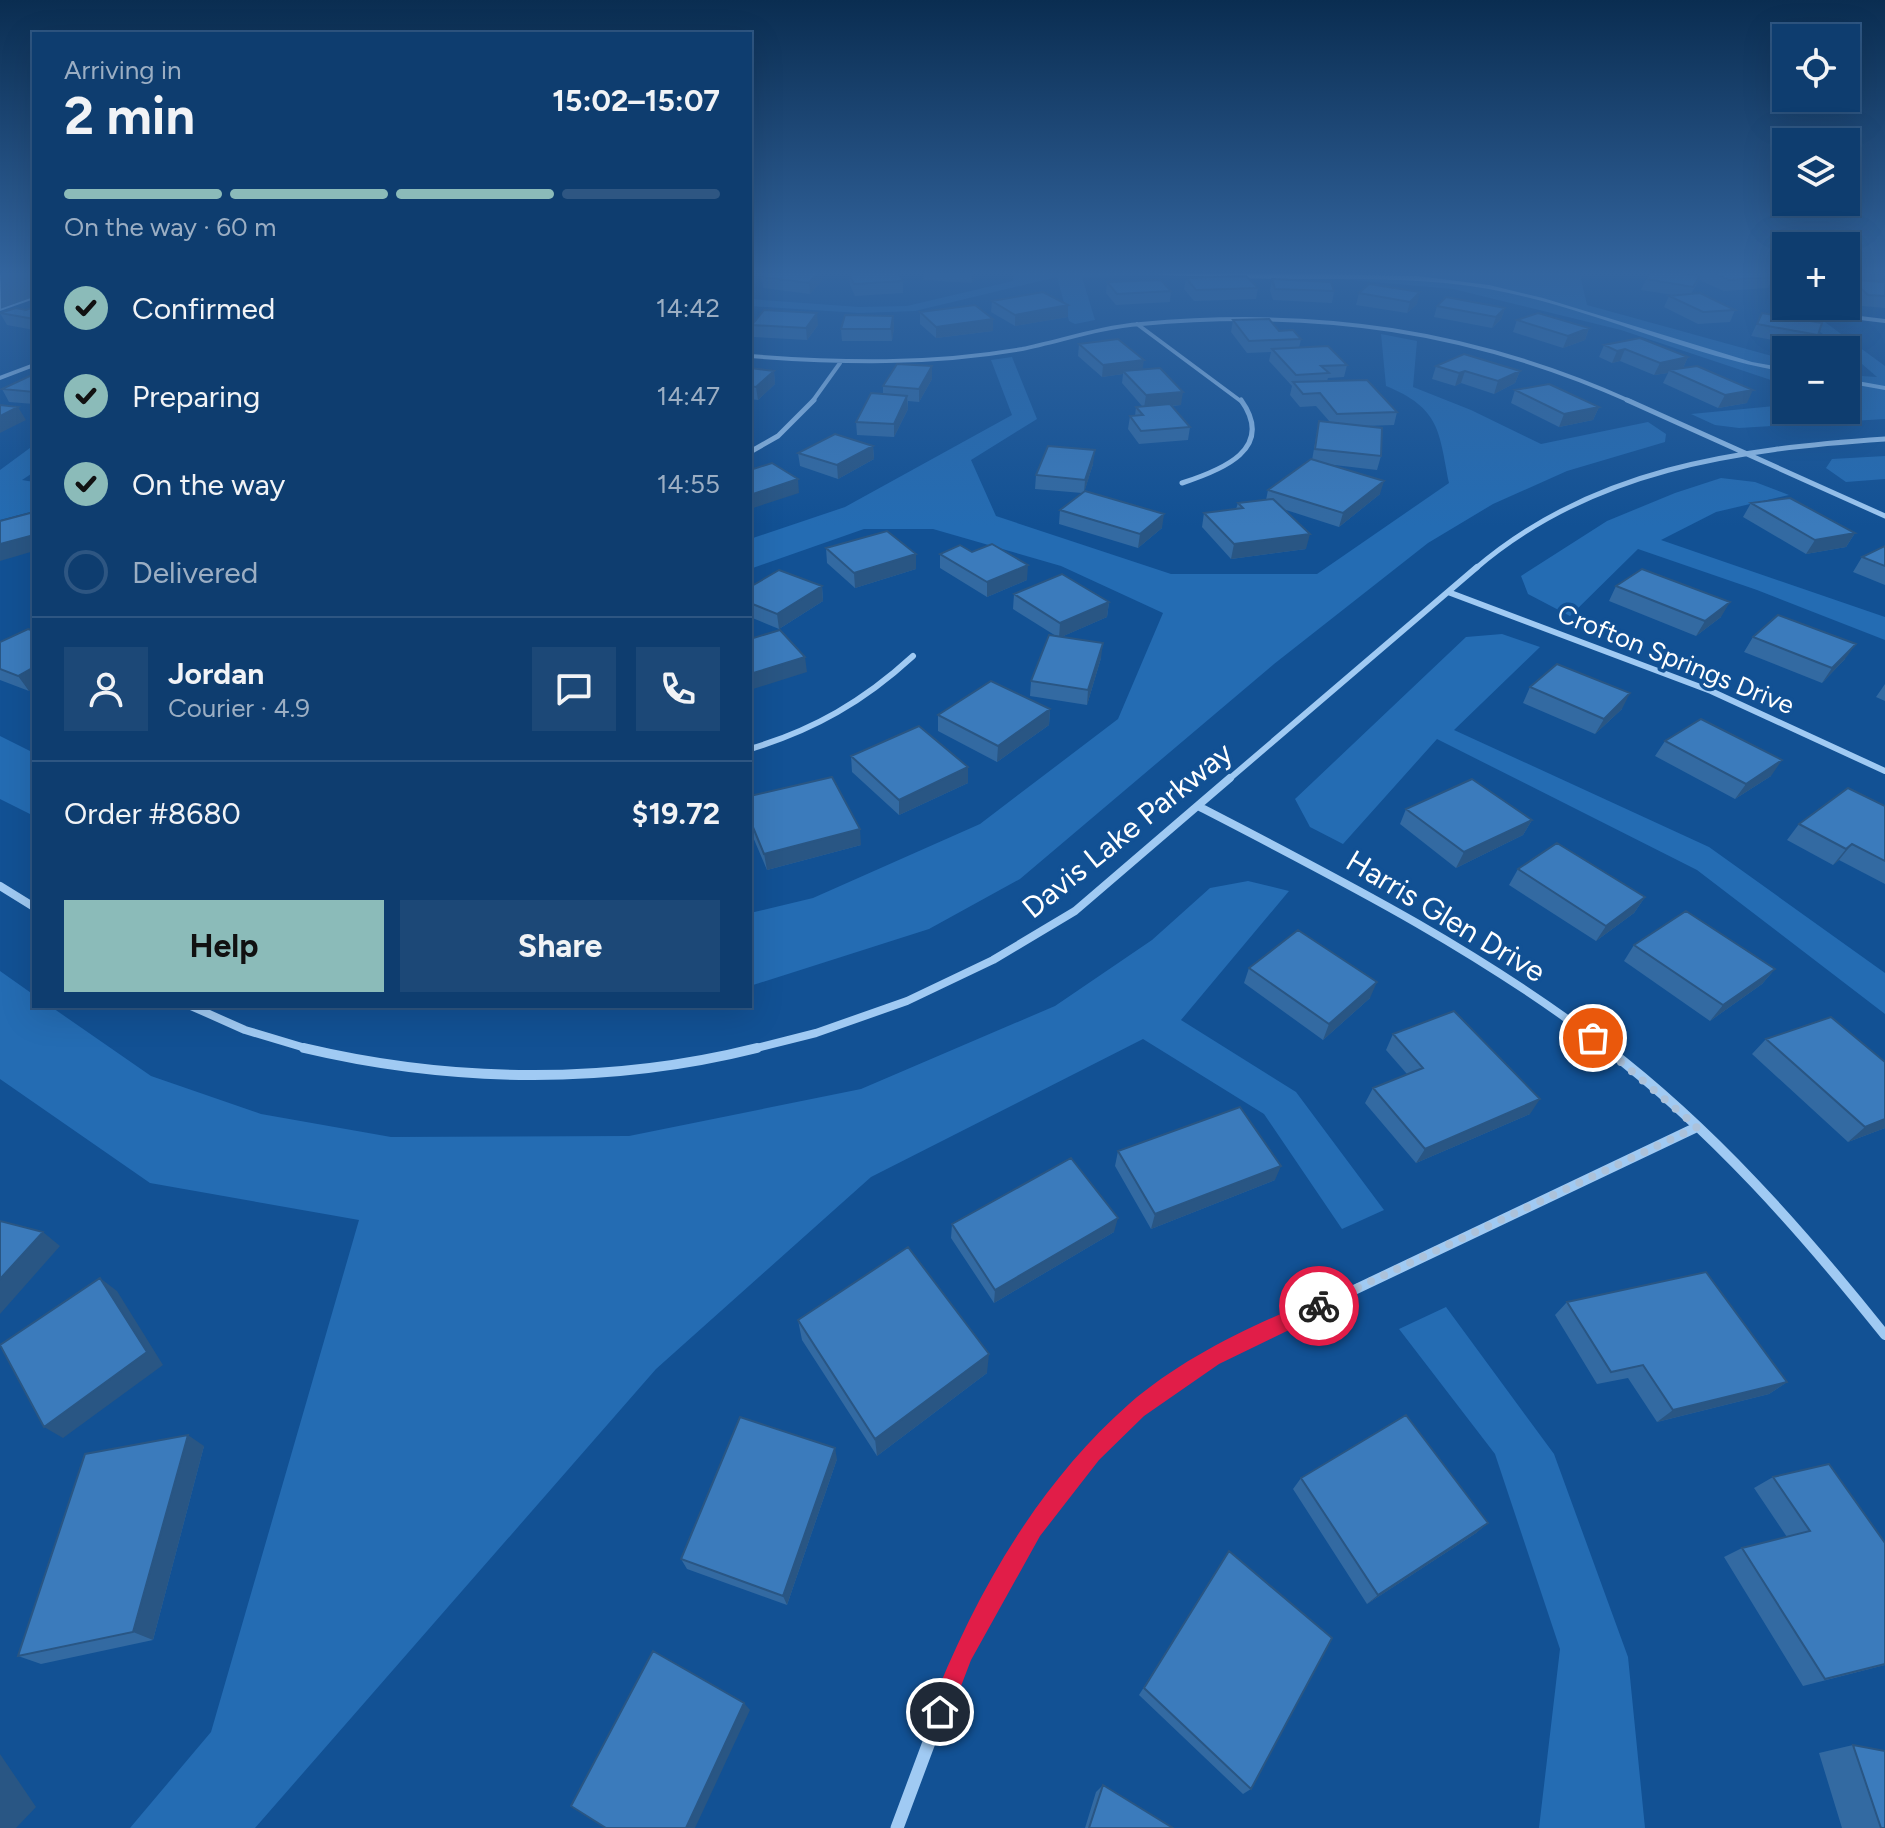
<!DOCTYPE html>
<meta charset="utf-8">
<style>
:root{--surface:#0e3d6f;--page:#1c4877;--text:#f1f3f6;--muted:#9baec3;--line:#2e5682;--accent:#8bbbb9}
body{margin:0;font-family:Figtree,sans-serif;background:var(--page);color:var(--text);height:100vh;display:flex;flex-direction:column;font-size:30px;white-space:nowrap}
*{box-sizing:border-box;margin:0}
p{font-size:26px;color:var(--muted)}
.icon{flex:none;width:44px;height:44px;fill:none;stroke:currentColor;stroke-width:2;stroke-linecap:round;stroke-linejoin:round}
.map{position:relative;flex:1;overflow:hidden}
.details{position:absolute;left:32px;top:32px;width:720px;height:976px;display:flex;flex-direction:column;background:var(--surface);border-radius:0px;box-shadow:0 8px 32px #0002,0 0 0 2px var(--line)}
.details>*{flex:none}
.fabs{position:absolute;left:1772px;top:24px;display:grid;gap:16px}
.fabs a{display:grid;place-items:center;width:88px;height:88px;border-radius:0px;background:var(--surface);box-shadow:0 8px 32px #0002,0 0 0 2px var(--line);font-size:40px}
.pin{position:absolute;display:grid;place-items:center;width:68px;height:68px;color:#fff;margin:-34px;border:4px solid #fff;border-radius:50%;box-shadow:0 2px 8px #0007}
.courier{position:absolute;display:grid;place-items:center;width:80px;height:80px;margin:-40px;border:6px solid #e11d48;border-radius:50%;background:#fff;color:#222;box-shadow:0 2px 10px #0007}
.summary em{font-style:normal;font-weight:700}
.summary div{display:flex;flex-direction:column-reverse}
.summary{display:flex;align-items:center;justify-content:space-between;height:136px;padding:0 32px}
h1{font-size:52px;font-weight:700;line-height:60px}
.bar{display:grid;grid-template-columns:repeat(4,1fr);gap:12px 8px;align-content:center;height:96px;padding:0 32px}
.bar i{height:10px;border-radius:6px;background:var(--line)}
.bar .current{background:var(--accent)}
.bar p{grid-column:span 4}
.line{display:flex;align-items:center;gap:20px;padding:0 32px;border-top:2px solid var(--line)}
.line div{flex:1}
.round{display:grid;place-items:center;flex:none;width:84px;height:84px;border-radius:0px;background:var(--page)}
ol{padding:0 32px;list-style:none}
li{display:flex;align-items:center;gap:24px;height:88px}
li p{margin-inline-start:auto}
li .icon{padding:8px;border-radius:50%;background:var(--accent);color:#111;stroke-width:4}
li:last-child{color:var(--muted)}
li i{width:44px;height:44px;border:4px solid var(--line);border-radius:50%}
.action{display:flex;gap:16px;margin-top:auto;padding:16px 32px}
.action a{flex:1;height:92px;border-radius:0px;background:var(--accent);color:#111;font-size:32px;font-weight:700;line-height:92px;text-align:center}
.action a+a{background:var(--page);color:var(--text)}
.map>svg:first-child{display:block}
.green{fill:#246cb3}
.water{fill:#356394;stroke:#92c5f6;stroke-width:2}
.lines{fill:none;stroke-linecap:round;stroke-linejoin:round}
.stream{fill:#92c5f6;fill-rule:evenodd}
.minor-far5{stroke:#a0caf3;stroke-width:4}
.minor-far4{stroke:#a0caf3;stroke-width:5}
.minor-far3{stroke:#a0caf3;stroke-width:6}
.minor-far2{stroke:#a0caf3;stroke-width:8}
.minor-far1{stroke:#a0caf3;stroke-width:10}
.minor{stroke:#a0caf3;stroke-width:13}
.wall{fill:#336aa2}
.shaded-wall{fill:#295684}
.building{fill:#3b7bbc;stroke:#295684;stroke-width:2}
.route{fill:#e11d48}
.done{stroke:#acc2da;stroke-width:8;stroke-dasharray:0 14.4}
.labels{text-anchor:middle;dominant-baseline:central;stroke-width:7;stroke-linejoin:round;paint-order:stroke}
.far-street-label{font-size:26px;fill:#fff;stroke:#125194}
.street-label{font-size:30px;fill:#fff;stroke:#125194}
</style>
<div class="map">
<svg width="1885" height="1828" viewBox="0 0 1885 1828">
<rect width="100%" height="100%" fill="#125194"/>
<path class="green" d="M1014,271H1579L1587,305L1786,360V385L1621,330L1453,289L1272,273L1082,277L1095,320L1075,324L1069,321L1057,277L915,311L859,313L750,306V299L859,307L907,306L1013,281Z
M1803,320H1822L1885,366V419L1739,428L1715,425L1691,414L1786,405V410H1846V375L1877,377L1846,350Z
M1381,334L1417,341L1413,387L1471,410L1541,444L1648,422L1666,434L1665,442L1567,471L1493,504L1428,543L1274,664L1020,879L929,929L750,986V913L813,898L980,824L1118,719L1163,613L1061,566L933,529H864L750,569V539L845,507L1012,415L991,360L1012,357L1037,419L971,460L996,516L1171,574H1317L1449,483C1439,431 1440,408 1386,386Z
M34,445V472L22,480L34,482V511L0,520V470Z
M1885,456V479L1846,482L1826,468L1832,459Z
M1721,478L1755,482L1789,495L1716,512L1661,540L1885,617V640L1757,590L1638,549L1570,616L1528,594L1521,576L1607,521L1675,493Z
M1502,634L1540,647L1454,730L1709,847L1885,973V1014L1697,870L1437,739L1343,844L1310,827L1295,799L1466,637Z
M0,736L34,753V816L0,799Z
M1248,881L1289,891L1181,1020L1296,1092L1384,1210L1342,1229L1264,1114L1143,1039L871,1177L656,1369L255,1828H130L211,1732L359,1220L150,1183L0,1079V971L34,995V1006H50L151,1076L261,1114L391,1137L629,1136L861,1089L1055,1006L1152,940L1210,888Z
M1446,1307L1554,1454L1628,1657L1645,1828H1539L1560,1649L1495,1454L1399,1329Z"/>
<path class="water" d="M0,271H34V298L0,310Z"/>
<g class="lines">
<path class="stream" d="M1145,271L1417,276L1489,285L1543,298L1752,362L1786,368V372C1685,355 1590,307 1489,289C1399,273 1307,282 1217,277C1195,275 1165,278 1145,271Z
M1846,379L1885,386V390L1846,383Z"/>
<path class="minor-far5" d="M1785,309L1885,321
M1137,324L1242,402
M750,356C841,363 931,365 1022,349C1061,341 1101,327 1141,324C1315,308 1472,330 1632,402
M0,378L34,365
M812,402L840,363"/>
<path class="minor-far4" d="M1627,400L1885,516
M750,452L778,436L814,400
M1182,483C1222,470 1276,449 1241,400
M1475,569C1591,469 1737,449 1885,439"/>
<path class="minor-far3" d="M1448,592L1711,691L1885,771
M750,749C814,730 864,701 913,656
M1228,780L1477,567"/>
<path class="minor-far2" d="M1198,806C1341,880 1481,951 1609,1050
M0,886L34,907
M191,1006L245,1030L312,1050
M749,1050L816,1033L907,1001L993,960L1075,911L1230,778"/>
<path class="minor-far1" d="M304,1048C452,1083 609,1085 757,1048
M1606,1048C1712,1129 1802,1231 1885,1335
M1162,1393L1213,1357L1697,1127"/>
<path class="minor" d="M897,1828L962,1654L1032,1529L1092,1453L1138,1409L1165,1391"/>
</g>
<path class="wall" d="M768,271H821L822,280L810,294L763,288L762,277Z
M923,271H979L972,283L923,280Z
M1699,271H1758L1773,277L1768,288L1724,291L1699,280L1691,294L1735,310L1730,322L1698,324L1664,307L1669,296L1673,295L1641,290L1646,279L1697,276Z
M1846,271L1884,274L1879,282H1885V308L1862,306L1846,291L1850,285L1846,284Z
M849,274L903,281V293L855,296L850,285Z
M1186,278L1258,288L1256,299L1194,301L1184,289Z
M1272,279L1334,291L1332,303L1273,300L1270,291Z
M1107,282L1171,291L1170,302L1116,305L1106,293Z
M1359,293L1417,304L1407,313L1356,305Z
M992,301L1068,305V317L1015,326L991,312Z
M1437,306L1505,308L1501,319L1492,328L1434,317Z
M34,307V330L7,325L0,313L26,310Z
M920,312L993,319V331L936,338L920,324Z
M1762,313L1818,335L1812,347L1751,336Z
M893,316L894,328L892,341H842L841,329Z
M1233,320L1279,331L1301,339L1299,348L1347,365L1344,377L1328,378L1327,381L1397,412L1394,425L1363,426L1381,456L1377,470L1326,464L1380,494L1339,527L1283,509L1306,549L1231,559L1202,527L1204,513L1236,509L1238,503L1266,500L1268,490L1312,460L1319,421L1330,422L1316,406L1300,407L1290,395L1292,386L1269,361L1271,352L1247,353L1231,332Z
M1517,320L1589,328L1585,340L1563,348L1513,332Z
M752,325H818L807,340L753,337Z
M1079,344L1143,369L1181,405L1172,406L1190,427L1188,440L1139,444L1128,429L1130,416H1135L1136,407L1142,406L1122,383L1123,374L1102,377L1078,356Z
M1604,345L1688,357L1683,368L1747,403L1718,408L1663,383L1668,373L1654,375L1620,361L1612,363L1599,357Z
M932,366V379L919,402L908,401V409L894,437L857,435L856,422L883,394V386Z
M1436,366L1520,371L1515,383L1494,394L1461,383L1455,386L1432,379Z
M750,368L774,371L775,384L758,400L750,399Z
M34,374V404L9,402L2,389Z
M1515,390L1599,407L1593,420L1559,427L1511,403Z
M873,446L874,459L838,479L800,466L798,453Z
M1093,464L1084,492L1162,528L1138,548L1059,524L1060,510L1082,493L1035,489L1036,475Z
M1751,503L1855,533L1846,547L1806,554L1743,517Z
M1885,546V585L1853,572L1862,557Z
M826,548L916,554V569L855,588L827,563Z
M972,552L1027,580L987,597L940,568V554Z
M822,586L823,601L779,629L750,617V587Z
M1616,586L1721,617L1696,636L1609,601Z
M1014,594L1109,602L1107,617L1061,637L1101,658L1087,705L1030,696L1031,681L1056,636L1013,609Z
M1753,637L1845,659L1822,683L1744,652Z
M0,642L29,691L0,680Z
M1885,684V701L1876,697Z
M1530,687L1622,709L1595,734L1523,703Z
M1050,709L1049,725L997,762L938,731V715Z
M1665,741L1771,776L1735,799L1655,756Z
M851,756L968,767V783L899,815L852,772Z
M750,796L861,845L767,870L750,830Z
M1885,806V884L1839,860L1833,865L1787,840L1799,824Z
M1406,809L1532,820L1523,835L1456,868L1400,824Z
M1518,869L1645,897L1634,913L1596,941L1509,885Z
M1634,945L1775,969L1762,984L1710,1021L1624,961Z
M1249,968L1370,998L1323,1040L1244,983Z
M1393,1034L1530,1114L1416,1163L1365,1103L1373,1088L1407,1074L1386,1050Z
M1766,1039L1885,1062V1128L1848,1142L1752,1054Z
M1118,1151L1275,1180L1151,1229L1115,1166Z
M952,1224L1114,1232L994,1303L951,1238Z
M1567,1302L1787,1382L1769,1394L1657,1422L1628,1378L1597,1384L1555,1315Z
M798,1320L987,1373L877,1456L802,1340Z
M204,1446L153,1640L41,1664L18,1656Z
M837,1459L787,1605L687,1569L681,1559Z
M1773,1477L1885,1543V1665L1803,1686L1724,1557L1742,1548L1787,1537L1754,1488Z
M1301,1478L1488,1523L1476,1533L1367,1604L1293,1489Z
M1229,1551L1251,1789L1243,1794L1139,1695Z
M1853,1745L1885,1828H1842L1819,1753Z
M1103,1785L1173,1828H1085L1096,1792Z"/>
<path class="shaded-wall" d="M819,271H821L822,280L810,294L809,283Z
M973,271H979L972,283V272Z
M1420,292L1417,304L1407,313L1410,302Z
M1068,305V317L1015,326V315Z
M1505,308L1501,319L1492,328L1496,317Z
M817,313L818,325L807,340L806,328Z
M893,316L894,328L892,341L891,329Z
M993,319V331L936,338V327Z
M1589,328L1585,340L1563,348L1568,336Z
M1625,349L1620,361L1612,363L1617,351Z
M1688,357L1682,370H1669L1668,373L1654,375L1660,363Z
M1144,360L1142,372L1123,371V374L1102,377L1103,365Z
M932,366V379L919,402V389Z
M774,371L775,384L758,400L756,387Z
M1465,371L1461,383L1455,386L1459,373Z
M1520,371L1515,383L1494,394L1498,381Z
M1753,390L1747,403L1718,408L1725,395Z
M1183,392L1181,405L1144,408L1146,395Z
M907,396L908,409L894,437V424Z
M18,407L26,420L0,433V416Z
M1599,407L1593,420L1559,427L1564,414Z
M873,446L874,459L838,479L837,465Z
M1095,450L1093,464L1084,493L1085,480Z
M798,479L799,493L750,509V495Z
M1384,481L1380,494L1339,527L1343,513Z
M1164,514L1162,528L1138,548L1140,534Z
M1855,533L1846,547L1806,554L1815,540Z
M1310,534L1306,549L1231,559L1234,544Z
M34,535V551L0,561V544Z
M916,554V569L855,588L854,573Z
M1028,565L1027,580L987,597V582Z
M822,586L823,601L779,629L777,614Z
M1109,602L1107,617L1059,638L1060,623Z
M1730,602L1721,617L1696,636L1705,621Z
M1103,643L1101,658L1087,705L1088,690Z
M1856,644L1845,659L1822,683L1832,668Z
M805,657L807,672L750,690V674Z
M34,667V688L29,691L18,676Z
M1630,693L1622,709L1595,734L1604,719Z
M1050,709L1049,725L997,762L998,746Z
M1782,760L1771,776L1735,799L1746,784Z
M968,767V783L899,815V800Z
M1532,820L1523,835L1456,868L1464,852Z
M860,829L861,845L767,870L764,854Z
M1852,844L1839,860L1833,865L1846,849Z
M1645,897L1634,913L1596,941L1606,926Z
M1775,969L1762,984L1710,1021L1723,1005Z
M1377,982L1370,998L1323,1040L1329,1024Z
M1540,1099L1530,1114L1416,1163L1425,1149Z
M1885,1119V1128L1848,1142L1865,1127Z
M1281,1166L1275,1180L1151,1229L1155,1214Z
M1118,1218L1114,1232L994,1303L995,1290Z
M43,1232L60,1246L0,1314V1279Z
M100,1278L117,1291L163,1365L63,1438L44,1427Z
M989,1354L987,1373L877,1456L875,1439Z
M1787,1382L1769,1394L1657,1422L1673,1410Z
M188,1435L204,1446L153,1640L133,1632Z
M835,1448L837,1459L787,1605L783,1596Z
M1488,1523L1476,1533L1367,1604L1378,1595Z
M744,1703L750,1710L695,1828H686Z
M0,1754L36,1807L16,1828H0Z"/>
<path class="building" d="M768,271H819L809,283L762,277Z
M897,271L903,281L854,284L849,274Z
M1652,271H1666L1700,276L1693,287L1646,279Z
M1708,271H1758L1773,277L1729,280Z
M1846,271H1875L1884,274L1846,273Z
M1246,276L1258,288L1196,290L1186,278Z
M1272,279L1331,282L1334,291L1275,289Z
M1161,280L1171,291L1117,294L1107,282Z
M1852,280L1885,282V296L1868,295Z
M1369,284L1420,292L1410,302L1359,293Z
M1043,292L1068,305L1015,315L992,301Z
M1700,293L1735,310L1703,312L1669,296Z
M1446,297L1505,308L1496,317L1437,306Z
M975,305L993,319L936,327L920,312Z
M34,307V319L0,313L16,308L26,310Z
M764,310L817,313L806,328L752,325Z
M1538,313L1589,328L1568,336L1517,320Z
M1762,313L1822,323L1818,335L1757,324Z
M845,315L893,316L891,329H841Z
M1269,319L1279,331L1293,330L1301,339L1249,341L1233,320Z
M1640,338L1688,357L1660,363L1625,349L1617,351L1604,345Z
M1118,339L1144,360L1103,365L1079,344Z
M1328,346L1347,365L1321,366L1329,373L1296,375L1272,349Z
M1464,354L1520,371L1498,381L1465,371L1459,373L1436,366Z
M897,364L932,366L919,389L883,386Z
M1697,366L1753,390L1725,395L1669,370Z
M750,368L774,371L756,387L750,386Z
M1160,368L1183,392L1146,395L1123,371Z
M34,374V392L2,389Z
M1367,380L1397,412L1337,414L1320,393L1303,394L1293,382Z
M1549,384L1599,407L1564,414L1515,390Z
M871,393L907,396L894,424L856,422Z
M1170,404L1190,427L1141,431L1130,416L1143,415L1136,407Z
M0,405L18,407L0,416Z
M1319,421L1382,428L1381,456L1315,449Z
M835,434L873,446L837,465L798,453Z
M1048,446L1095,450L1085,480L1036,475Z
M1311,459L1384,481L1343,513L1268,490Z
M772,463L798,479L750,495V470Z
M1085,491L1164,514L1140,534L1060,510Z
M1790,498L1855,533L1815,540L1751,503Z
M1273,499L1310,534L1234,544L1204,513L1243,508L1238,503Z
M34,512V535L0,544V521Z
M887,531L916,554L854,573L826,548Z
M992,544L1028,565L987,582L940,554L960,545L972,552Z
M1885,546V566L1862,557Z
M1642,569L1730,602L1705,621L1616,586Z
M779,570L822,586L777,614L750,603V587Z
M1062,574L1109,602L1060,623L1014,594Z
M1778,615L1856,644L1832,668L1753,637Z
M28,629L34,631V667L18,676L0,669V642Z
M780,630L805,657L750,674V639Z
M1049,635L1103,643L1088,690L1031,681Z
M1557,664L1630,693L1604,719L1530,687Z
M991,681L1050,709L998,746L938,715Z
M1701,719L1782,760L1746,784L1665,741Z
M919,726L968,767L899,800L851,756Z
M832,777L860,829L764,854L750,820V796Z
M1472,779L1532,820L1464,852L1406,809Z
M1848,788L1885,806V861L1852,844L1846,849L1799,824Z
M1557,843L1645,897L1606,926L1518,869Z
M1686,911L1775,969L1723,1005L1634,945Z
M1298,930L1377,982L1329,1024L1249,968Z
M1454,1011L1540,1099L1425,1149L1373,1088L1423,1068L1393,1034Z
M1831,1017L1885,1062V1119L1865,1127L1766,1039Z
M1240,1107L1281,1166L1155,1214L1118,1151Z
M1071,1158L1118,1218L995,1290L952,1224Z
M0,1221L43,1232L0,1279Z
M908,1247L989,1354L875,1439L798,1320Z
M1706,1272L1787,1382L1673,1410L1643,1365L1611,1372L1567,1302Z
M100,1278L147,1352L44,1427L0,1345Z
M1406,1415L1488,1523L1378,1595L1301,1478Z
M740,1417L835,1448L783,1596L681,1559Z
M188,1435L133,1632L18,1656L85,1454Z
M1829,1464L1885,1543V1664L1825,1679L1742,1548L1810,1531L1773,1477Z
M1229,1551L1332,1638L1251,1789L1144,1688Z
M653,1651L744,1703L686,1828H606L571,1806Z
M1853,1745L1885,1751V1828H1881Z
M1103,1785L1173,1828H1089Z"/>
<linearGradient id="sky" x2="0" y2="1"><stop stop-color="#0a2d51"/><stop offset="0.52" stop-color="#33659f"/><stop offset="1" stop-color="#33659f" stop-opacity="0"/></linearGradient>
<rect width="1885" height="526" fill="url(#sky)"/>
<path class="route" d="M1319,1298L1326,1300L1328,1306L1326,1312L1219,1364L1144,1416L1099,1460L1040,1536L971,1660L948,1720L940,1723L933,1720L929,1712C973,1598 1036,1486 1129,1404C1183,1357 1254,1324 1319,1298Z"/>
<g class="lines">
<path class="done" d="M1319,1306L1697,1127L1593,1038"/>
</g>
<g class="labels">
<g class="far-street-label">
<text transform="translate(1676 659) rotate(22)">Crofton Springs Drive</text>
</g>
<g class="street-label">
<text transform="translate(1127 830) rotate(-39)">Davis Lake Parkway</text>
<text transform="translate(1446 916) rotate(31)">Harris Glen Drive</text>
</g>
</g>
</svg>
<div class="fabs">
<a><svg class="icon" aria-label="locate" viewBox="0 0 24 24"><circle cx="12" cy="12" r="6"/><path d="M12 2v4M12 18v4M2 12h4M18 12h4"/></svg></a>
<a><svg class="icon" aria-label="layers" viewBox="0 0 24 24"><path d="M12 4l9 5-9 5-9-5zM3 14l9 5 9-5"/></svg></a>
<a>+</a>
<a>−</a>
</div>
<div class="pin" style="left:1593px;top:1038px;background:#ea580c"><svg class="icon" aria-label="bag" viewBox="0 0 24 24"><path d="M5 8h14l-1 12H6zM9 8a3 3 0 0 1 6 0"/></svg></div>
<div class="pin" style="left:940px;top:1712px;background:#1f2937"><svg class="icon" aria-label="home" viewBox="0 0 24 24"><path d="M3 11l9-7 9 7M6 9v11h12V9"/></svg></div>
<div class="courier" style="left:1319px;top:1306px"><svg class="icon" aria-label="bike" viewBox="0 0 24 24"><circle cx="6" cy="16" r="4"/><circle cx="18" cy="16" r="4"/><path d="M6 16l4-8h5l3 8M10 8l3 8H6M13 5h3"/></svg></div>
<section class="details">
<div class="summary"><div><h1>2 min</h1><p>Arriving in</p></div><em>15:02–15:07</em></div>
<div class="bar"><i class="current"></i><i class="current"></i><i class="current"></i><i></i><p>On the way · 60 m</p></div>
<ol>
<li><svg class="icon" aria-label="check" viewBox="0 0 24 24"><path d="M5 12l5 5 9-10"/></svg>Confirmed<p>14:42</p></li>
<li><svg class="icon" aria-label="check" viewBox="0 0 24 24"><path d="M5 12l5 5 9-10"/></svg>Preparing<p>14:47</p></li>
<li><svg class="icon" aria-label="check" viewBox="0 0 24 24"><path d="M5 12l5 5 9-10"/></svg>On the way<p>14:55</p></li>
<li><i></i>Delivered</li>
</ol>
<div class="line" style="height:144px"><a class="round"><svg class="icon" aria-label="person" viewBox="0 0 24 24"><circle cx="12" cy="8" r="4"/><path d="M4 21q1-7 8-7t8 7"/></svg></a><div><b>Jordan</b><p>Courier · 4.9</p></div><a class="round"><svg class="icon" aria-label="chat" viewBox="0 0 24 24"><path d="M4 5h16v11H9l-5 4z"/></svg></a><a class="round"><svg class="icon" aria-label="phone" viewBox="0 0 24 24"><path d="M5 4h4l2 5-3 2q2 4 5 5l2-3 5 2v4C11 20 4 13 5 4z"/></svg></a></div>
<div class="line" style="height:104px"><div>Order #8680</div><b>$19.72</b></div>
<div class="action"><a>Help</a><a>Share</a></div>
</section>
</div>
